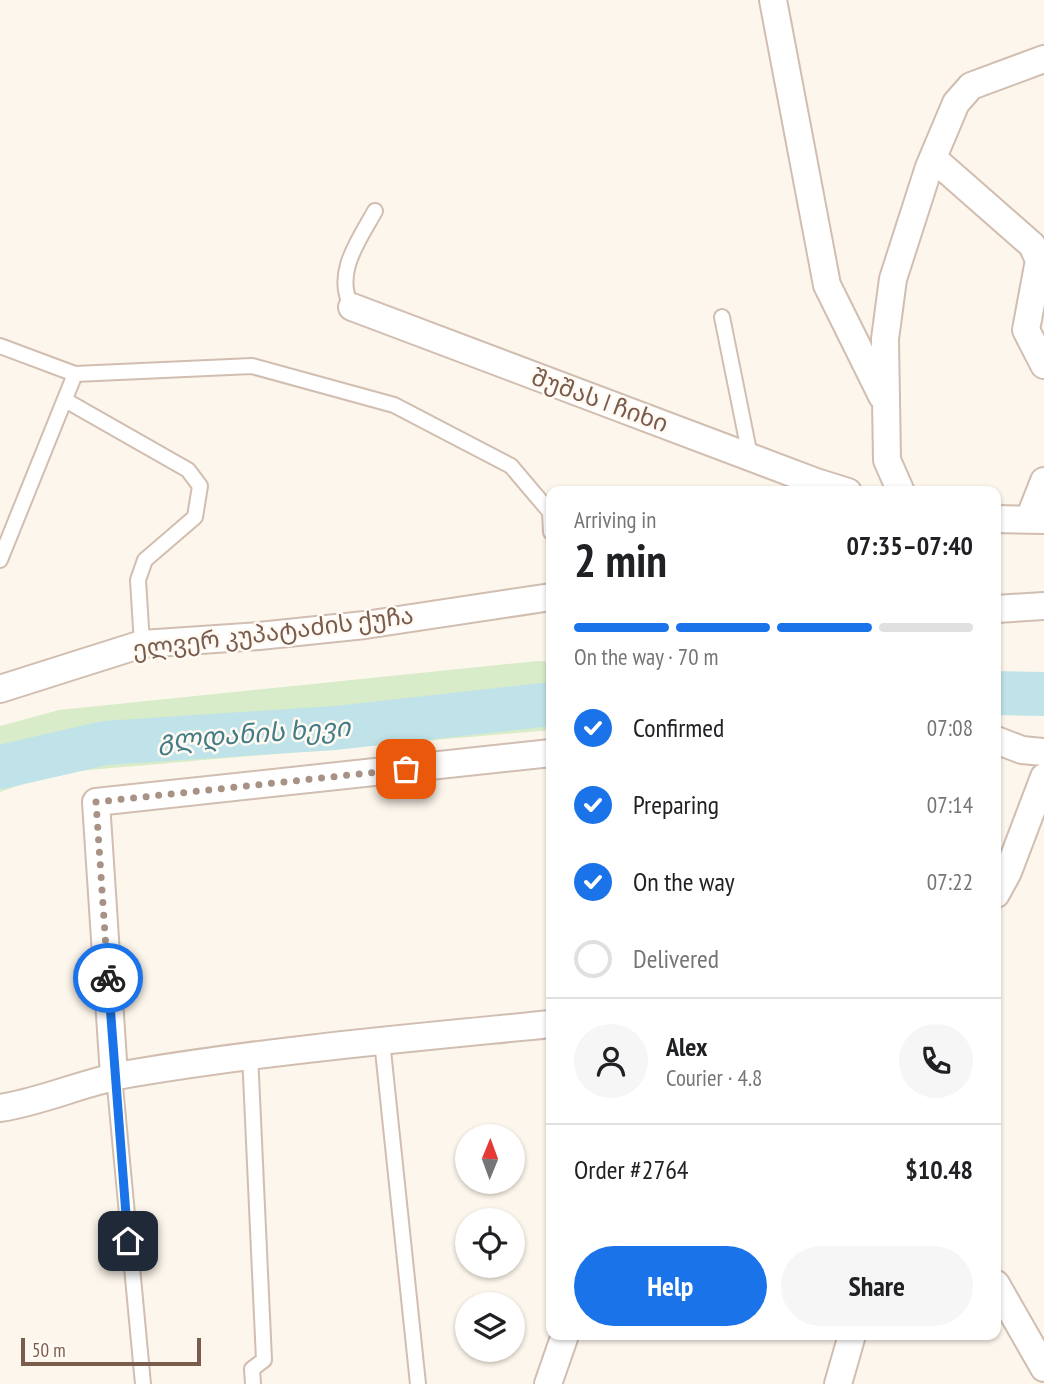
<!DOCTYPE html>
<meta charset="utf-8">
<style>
:root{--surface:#fff;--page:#f6f6f6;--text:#202124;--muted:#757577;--line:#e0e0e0;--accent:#1a73e8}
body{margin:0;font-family:"PT Sans Narrow","Noto Sans Georgian",sans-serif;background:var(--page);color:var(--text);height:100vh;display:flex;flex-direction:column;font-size:26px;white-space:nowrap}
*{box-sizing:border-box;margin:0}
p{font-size:23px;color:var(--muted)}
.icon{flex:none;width:38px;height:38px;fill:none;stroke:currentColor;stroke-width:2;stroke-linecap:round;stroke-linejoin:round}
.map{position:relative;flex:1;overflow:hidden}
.side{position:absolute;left:546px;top:486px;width:455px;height:854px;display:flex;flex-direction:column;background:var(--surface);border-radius:14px;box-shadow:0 2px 5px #0004}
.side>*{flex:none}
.needle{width:46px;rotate:1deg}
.tools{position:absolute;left:455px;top:1124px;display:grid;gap:14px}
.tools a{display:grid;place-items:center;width:70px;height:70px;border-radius:50%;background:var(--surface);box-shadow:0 2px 5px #0004;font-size:35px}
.scale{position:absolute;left:21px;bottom:18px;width:180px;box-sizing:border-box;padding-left:7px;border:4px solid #7a5c4d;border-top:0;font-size:19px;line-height:24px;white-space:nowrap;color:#7a5c4d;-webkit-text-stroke:5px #fffaf3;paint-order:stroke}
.pin{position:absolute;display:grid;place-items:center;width:60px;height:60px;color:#fff;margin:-30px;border-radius:14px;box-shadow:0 4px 10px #0006}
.courier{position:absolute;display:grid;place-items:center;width:70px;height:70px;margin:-35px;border:5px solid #1a73e8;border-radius:50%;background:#fff;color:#222;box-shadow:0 2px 9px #0007}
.summary em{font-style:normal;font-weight:600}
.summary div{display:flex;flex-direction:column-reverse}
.summary{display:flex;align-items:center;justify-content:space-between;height:119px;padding:0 28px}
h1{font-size:46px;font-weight:600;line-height:52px}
.bar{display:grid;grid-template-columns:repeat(4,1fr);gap:10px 7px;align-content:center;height:84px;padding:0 28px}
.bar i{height:9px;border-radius:5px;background:var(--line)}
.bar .current{background:var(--accent)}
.bar p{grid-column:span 4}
.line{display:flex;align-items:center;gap:18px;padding:0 28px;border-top:2px solid var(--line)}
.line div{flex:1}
.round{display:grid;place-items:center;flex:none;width:74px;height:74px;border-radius:37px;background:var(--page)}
ol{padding:0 28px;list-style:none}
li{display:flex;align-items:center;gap:21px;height:77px}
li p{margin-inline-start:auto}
li .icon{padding:7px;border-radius:50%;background:var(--accent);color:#fff;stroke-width:4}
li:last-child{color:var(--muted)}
li i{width:38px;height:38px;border:4px solid var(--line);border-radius:50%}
.action{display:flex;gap:14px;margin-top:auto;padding:14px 28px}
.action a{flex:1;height:80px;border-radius:42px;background:var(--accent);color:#fff;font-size:28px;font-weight:600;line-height:80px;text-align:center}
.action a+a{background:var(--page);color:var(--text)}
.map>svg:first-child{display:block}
.green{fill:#d8ecc9}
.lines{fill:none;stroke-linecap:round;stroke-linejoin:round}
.river{stroke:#bfe3e8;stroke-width:44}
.lane-casing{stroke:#d1beb0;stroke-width:18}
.street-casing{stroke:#d1beb0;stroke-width:30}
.lane{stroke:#fff;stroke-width:14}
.street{stroke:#fff;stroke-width:26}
.done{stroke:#a89285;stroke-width:7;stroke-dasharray:0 12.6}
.route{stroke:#1a73e8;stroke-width:9}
.labels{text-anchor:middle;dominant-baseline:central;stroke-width:5;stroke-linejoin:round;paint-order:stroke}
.street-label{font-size:24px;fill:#7a5c4d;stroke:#fffaf3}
.water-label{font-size:26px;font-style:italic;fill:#437c86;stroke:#fffaf3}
</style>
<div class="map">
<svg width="1044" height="1384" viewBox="0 0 1044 1384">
<rect width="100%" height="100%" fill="#fdf6ec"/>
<path class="green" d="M538,661L551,662V730L54,773L0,792V726L59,710Z"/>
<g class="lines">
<path class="river" d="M996,693L1044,694
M0,767L105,743L335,728L551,704"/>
<g class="lane-casing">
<path id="lane" d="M352,307C333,274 359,240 375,211
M722,317L750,456
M0,346L75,374L252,366L394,405L511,466L550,512L551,532
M65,400L188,470L200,486L195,517L145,560L138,580L142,644
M0,560L75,374
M382,1041L418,1384
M250,1054L264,1360L252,1369L253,1384
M114,1076L143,1384"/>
</g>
<g class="street-casing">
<path id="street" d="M773,0L827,285L882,396
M929,167L956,103L971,86L1044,59
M352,307L816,482L848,492
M901,492L887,460L885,339L893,279L929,167L942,166L1032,245L1039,260L1026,330L1044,365
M996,519L1044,520
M1029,519L1044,481
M996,609L1044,606
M0,689L142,644L259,636L365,625L551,597
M996,740L1022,750L1044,752
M996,894L1008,872L1044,777
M114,1076L96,802L551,753
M0,1108C46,1101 88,1080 134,1073C272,1050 411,1038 551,1024
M996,1284L1044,1368
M548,1384L565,1335
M838,1384L852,1335"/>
</g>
<use href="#lane" class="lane"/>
<use href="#street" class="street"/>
</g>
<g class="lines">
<path class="done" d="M108,978L96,802L406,769"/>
<path class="route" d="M108,978L128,1241"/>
</g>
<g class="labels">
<g class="street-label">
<text transform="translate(600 400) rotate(20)">შუშას I ჩიხი</text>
<text transform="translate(273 632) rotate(-7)">ელვერ კუპატაძის ქუჩა</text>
</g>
<g class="water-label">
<text transform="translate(254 733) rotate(-4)">გლდანის ხევი</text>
</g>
</g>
</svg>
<div class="tools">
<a><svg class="needle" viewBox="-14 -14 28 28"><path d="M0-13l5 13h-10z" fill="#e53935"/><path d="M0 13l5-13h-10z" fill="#757577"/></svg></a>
<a><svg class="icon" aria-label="locate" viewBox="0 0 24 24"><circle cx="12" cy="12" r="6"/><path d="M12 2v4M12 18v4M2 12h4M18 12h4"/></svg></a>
<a><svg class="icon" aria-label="layers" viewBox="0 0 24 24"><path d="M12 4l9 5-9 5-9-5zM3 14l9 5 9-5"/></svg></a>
</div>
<div class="scale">50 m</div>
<div class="pin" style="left:406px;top:769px;background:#ea580c"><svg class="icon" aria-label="bag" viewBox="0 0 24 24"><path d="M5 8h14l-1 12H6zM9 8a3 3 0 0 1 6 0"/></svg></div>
<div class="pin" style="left:128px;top:1241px;background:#1f2937"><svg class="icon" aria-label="home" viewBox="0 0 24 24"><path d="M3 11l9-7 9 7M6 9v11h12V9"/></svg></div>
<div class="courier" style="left:108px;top:978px"><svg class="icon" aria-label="bike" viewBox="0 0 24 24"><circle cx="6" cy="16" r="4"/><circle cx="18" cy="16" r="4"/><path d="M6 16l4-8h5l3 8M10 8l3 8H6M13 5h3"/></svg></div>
<section class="side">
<div class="summary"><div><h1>2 min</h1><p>Arriving in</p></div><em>07:35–07:40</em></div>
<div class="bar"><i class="current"></i><i class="current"></i><i class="current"></i><i></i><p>On the way · 70 m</p></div>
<ol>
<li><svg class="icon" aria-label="check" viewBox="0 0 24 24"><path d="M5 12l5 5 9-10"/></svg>Confirmed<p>07:08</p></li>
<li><svg class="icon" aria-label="check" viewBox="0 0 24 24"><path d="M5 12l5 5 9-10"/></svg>Preparing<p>07:14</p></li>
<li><svg class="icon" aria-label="check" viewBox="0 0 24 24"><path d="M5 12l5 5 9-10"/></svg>On the way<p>07:22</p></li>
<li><i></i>Delivered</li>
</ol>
<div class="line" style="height:126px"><a class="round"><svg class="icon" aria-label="person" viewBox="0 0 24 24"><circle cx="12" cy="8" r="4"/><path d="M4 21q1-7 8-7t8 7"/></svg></a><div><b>Alex</b><p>Courier · 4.8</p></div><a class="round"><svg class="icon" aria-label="phone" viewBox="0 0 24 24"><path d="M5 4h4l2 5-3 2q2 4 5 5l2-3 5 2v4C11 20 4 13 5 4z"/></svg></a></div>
<div class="line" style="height:91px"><div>Order #2764</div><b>$10.48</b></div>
<div class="action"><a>Help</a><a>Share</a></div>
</section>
</div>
